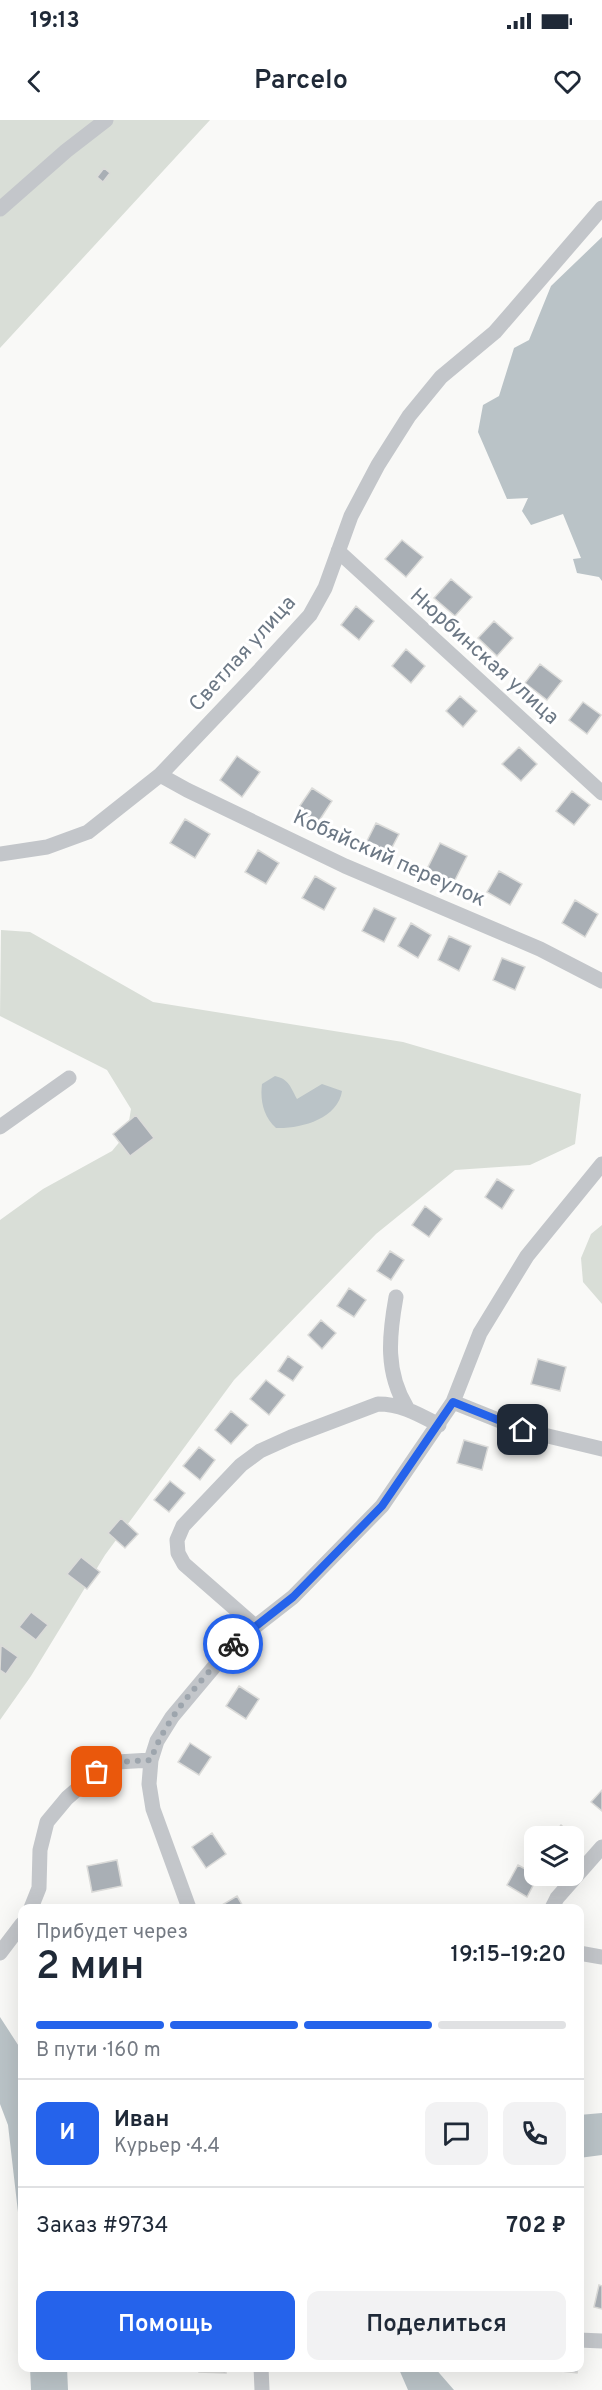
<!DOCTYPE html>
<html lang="ru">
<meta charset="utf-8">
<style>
:root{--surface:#fff;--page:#f2f2f3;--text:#1f2937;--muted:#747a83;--line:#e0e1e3;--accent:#2563eb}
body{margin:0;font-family:Overpass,sans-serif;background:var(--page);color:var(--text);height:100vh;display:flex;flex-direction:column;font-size:22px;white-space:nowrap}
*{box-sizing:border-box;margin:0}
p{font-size:20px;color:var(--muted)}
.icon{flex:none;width:33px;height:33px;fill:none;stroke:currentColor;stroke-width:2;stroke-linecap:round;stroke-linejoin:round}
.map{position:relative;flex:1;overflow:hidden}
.side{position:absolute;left:18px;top:1784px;width:566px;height:468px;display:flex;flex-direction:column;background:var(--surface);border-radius:12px;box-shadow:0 6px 24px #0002}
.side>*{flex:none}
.controls{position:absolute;left:524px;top:1706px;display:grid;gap:12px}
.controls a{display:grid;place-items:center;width:60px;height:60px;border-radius:12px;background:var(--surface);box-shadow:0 6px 24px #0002;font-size:30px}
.pin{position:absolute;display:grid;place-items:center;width:51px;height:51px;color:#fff;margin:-26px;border-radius:12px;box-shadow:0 3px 9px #0006}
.courier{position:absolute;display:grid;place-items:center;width:60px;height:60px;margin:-30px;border:4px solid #2563eb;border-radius:50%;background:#fff;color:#222;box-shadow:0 2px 8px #0007}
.headline em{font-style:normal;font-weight:600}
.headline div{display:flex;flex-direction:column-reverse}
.headline{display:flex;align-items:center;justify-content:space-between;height:102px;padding:0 18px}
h1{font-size:39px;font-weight:600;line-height:45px}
.bar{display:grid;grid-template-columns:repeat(4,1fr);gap:9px 6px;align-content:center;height:72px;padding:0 18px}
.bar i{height:8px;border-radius:4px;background:var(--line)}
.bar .selected{background:var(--accent)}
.bar p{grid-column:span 4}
.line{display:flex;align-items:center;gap:15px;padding:0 18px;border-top:2px solid var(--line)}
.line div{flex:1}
.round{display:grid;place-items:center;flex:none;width:63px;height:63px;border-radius:12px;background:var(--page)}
.button{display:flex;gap:12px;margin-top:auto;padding:12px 18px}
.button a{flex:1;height:69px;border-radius:12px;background:var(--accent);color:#fff;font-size:24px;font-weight:600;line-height:69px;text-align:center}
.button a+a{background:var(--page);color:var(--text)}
.status{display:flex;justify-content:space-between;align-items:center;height:42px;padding:0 30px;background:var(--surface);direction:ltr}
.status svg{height:16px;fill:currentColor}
header{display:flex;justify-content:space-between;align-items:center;height:78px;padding:0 18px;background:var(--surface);font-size:27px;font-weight:600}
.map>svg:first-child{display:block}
.green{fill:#d9ded7}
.water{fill:#bac3c7}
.building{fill:#a9afb5;stroke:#dbdbd9;stroke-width:1.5}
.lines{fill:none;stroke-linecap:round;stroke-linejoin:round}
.street{stroke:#c3c6ca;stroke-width:15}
.done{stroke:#9da5ad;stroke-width:6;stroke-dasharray:0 10.8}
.route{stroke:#2563eb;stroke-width:8}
.labels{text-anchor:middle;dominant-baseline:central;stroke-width:6;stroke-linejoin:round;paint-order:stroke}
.street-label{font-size:21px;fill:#6c7885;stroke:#fff}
</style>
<div class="status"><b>19:13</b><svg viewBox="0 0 49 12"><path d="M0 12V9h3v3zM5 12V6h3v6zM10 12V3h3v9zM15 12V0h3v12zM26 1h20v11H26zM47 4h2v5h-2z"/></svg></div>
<header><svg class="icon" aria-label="back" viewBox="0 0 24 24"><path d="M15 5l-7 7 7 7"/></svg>Parcelo<svg class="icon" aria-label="heart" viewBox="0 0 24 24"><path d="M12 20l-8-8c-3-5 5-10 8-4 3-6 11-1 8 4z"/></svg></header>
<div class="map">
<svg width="602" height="2270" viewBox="0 0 602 2270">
<rect width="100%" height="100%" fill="#f9f9f7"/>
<path class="green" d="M0,0H210L0,228Z
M1,810L30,812L153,882L403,922L581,974L575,1024L530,1045L455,1050L376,1114L234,1260L105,1435L31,1556L0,1600V1100L43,1069L112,1031L127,1013L131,989L107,950L0,896Z
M602,1105V1184L583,1162L581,1138L591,1114Z"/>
<path class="water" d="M602,117V461L599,457L577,453L573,439L581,438L563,394L531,405L522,391L528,378L507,379L478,312L483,285L499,276L514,228L529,220L551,166Z
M275,956C289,959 291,968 297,979L322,964L342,971C338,999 300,1009 276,1008C263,996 260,980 262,964Z
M0,1897L22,1931V2127L8,2005L0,1984Z
M602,1993V2035L579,2038V1995Z
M30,2247H67L68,2270H31Z
M398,2247H434L454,2270H408Z"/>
<path class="building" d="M104,48L110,53L103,62L97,57Z
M402,420L423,437L406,457L385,439Z
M451,459L472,477L455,496L434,478Z
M356,486L374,501L359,520L341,505Z
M494,501L513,518L497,536L478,518Z
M406,529L425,546L411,563L392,546Z
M540,544L562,561L547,580L525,563Z
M460,576L477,591L463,607L446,591Z
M583,582L601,595L587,614L569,600Z
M519,627L537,644L521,661L502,644Z
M237,636L260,652L242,677L220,660Z
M312,668L332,681L317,704L297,690Z
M572,671L590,685L574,705L556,691Z
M185,699L210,714L195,738L170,723Z
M376,703L399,714L387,737L365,725Z
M440,723L467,736L454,762L427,749Z
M258,730L279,743L266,764L245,752Z
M499,751L522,764L510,785L487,772Z
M315,756L336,768L324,790L302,778Z
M575,780L598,794L585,817L562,803Z
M374,788L396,798L384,822L362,811Z
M411,803L431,815L418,838L398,826Z
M449,816L471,826L459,851L438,840Z
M502,838L525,847L515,870L493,860Z
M136,995L154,1018L130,1036L113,1014Z
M497,1059L514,1070L502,1089L485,1077Z
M425,1086L442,1099L429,1117L412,1105Z
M390,1131L404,1140L391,1160L377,1151Z
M349,1168L366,1180L354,1197L337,1186Z
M321,1200L336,1213L322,1229L308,1215Z
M288,1236L303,1247L293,1261L278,1251Z
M538,1239L566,1247L560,1271L531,1264Z
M266,1260L285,1275L269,1295L250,1279Z
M231,1291L248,1305L231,1324L215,1310Z
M464,1320L488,1327L482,1350L457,1343Z
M199,1327L215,1340L200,1360L183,1346Z
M170,1361L185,1373L169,1392L154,1380Z
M121,1398L138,1414L125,1428L108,1413Z
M81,1437L100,1452L87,1469L67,1454Z
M31,1492L48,1505L36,1520L19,1507Z
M1,1525L18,1537L6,1554L0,1550Z
M239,1566L259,1579L246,1599L226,1586Z
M190,1623L211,1637L199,1655L178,1642Z
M602,1670V1691L591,1682Z
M561,1705L573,1716H552Z
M212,1713L226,1734L206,1748L192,1727Z
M117,1740L122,1766L92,1772L87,1746Z
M518,1745L538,1756L527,1777L507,1765Z
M237,1776L244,1788H217Z
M599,2165L602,2166V2189L594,2187Z
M199,2247H226V2253L199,2252Z
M554,2247H578L577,2253L554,2250Z"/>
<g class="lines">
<path class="street" d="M0,89L66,31L106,0
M338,431L602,673
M160,655L187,670L345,746L540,829L602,861
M0,734L47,727L88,712L160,655L256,554L310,495L325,468L351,396L378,345L409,296L441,257L495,212L602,88
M0,1007L69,958
M396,1177C389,1216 385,1252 407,1288
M453,1282L523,1310L602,1329
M255,1506L184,1444L178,1433L177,1420L183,1406L241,1345L260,1331L291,1317L378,1284C401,1284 418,1294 439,1305
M151,1640L149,1664L153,1689L189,1788
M31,1788L39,1768L40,1730L47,1702L67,1678L97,1652L117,1642L151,1640L157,1621L172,1597L234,1523L293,1477L382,1386L453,1282L480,1213L527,1136L602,1044
M552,1788L557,1778L602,1727
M0,1833L22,1804
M579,1833L602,1837
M579,2220L602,2221
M261,2247L262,2270"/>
</g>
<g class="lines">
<path class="done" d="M97,1652L117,1642L151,1640C166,1595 203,1560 233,1524"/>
<path class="route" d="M233,1524L293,1477L382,1386L453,1282L523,1310"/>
</g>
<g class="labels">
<g class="street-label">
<text transform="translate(243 534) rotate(-48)">Светлая улица</text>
<text transform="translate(484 537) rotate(42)">Нюрбинская улица</text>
<text transform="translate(389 739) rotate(24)">Кобяйский переулок</text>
</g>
</g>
</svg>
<div class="controls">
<a><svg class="icon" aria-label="layers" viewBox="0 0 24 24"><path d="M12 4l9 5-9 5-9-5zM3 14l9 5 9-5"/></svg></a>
</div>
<div class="pin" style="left:97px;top:1652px;background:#ea580c"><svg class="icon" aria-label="bag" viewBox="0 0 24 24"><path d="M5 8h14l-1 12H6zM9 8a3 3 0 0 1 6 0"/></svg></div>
<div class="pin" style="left:523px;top:1310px;background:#1f2937"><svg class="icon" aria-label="home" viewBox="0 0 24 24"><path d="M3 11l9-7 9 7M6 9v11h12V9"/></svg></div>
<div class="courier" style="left:233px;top:1524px"><svg class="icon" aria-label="bike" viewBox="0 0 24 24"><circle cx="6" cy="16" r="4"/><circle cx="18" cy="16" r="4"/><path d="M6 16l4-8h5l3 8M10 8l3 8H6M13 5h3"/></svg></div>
<section class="side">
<div class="headline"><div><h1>2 мин</h1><p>Прибудет через</p></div><em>19:15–19:20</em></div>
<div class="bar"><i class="selected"></i><i class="selected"></i><i class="selected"></i><i></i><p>В пути · 160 m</p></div>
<div class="line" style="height:108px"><b class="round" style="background:var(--accent);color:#fff">И</b><div><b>Иван</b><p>Курьер · 4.4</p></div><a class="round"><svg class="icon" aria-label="chat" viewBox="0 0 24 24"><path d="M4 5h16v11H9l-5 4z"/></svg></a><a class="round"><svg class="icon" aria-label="phone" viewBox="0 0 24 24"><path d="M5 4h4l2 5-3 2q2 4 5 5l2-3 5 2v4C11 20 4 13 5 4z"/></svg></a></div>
<div class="line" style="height:78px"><div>Заказ #9734</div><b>702 ₽</b></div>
<div class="button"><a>Помощь</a><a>Поделиться</a></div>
</section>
</div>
